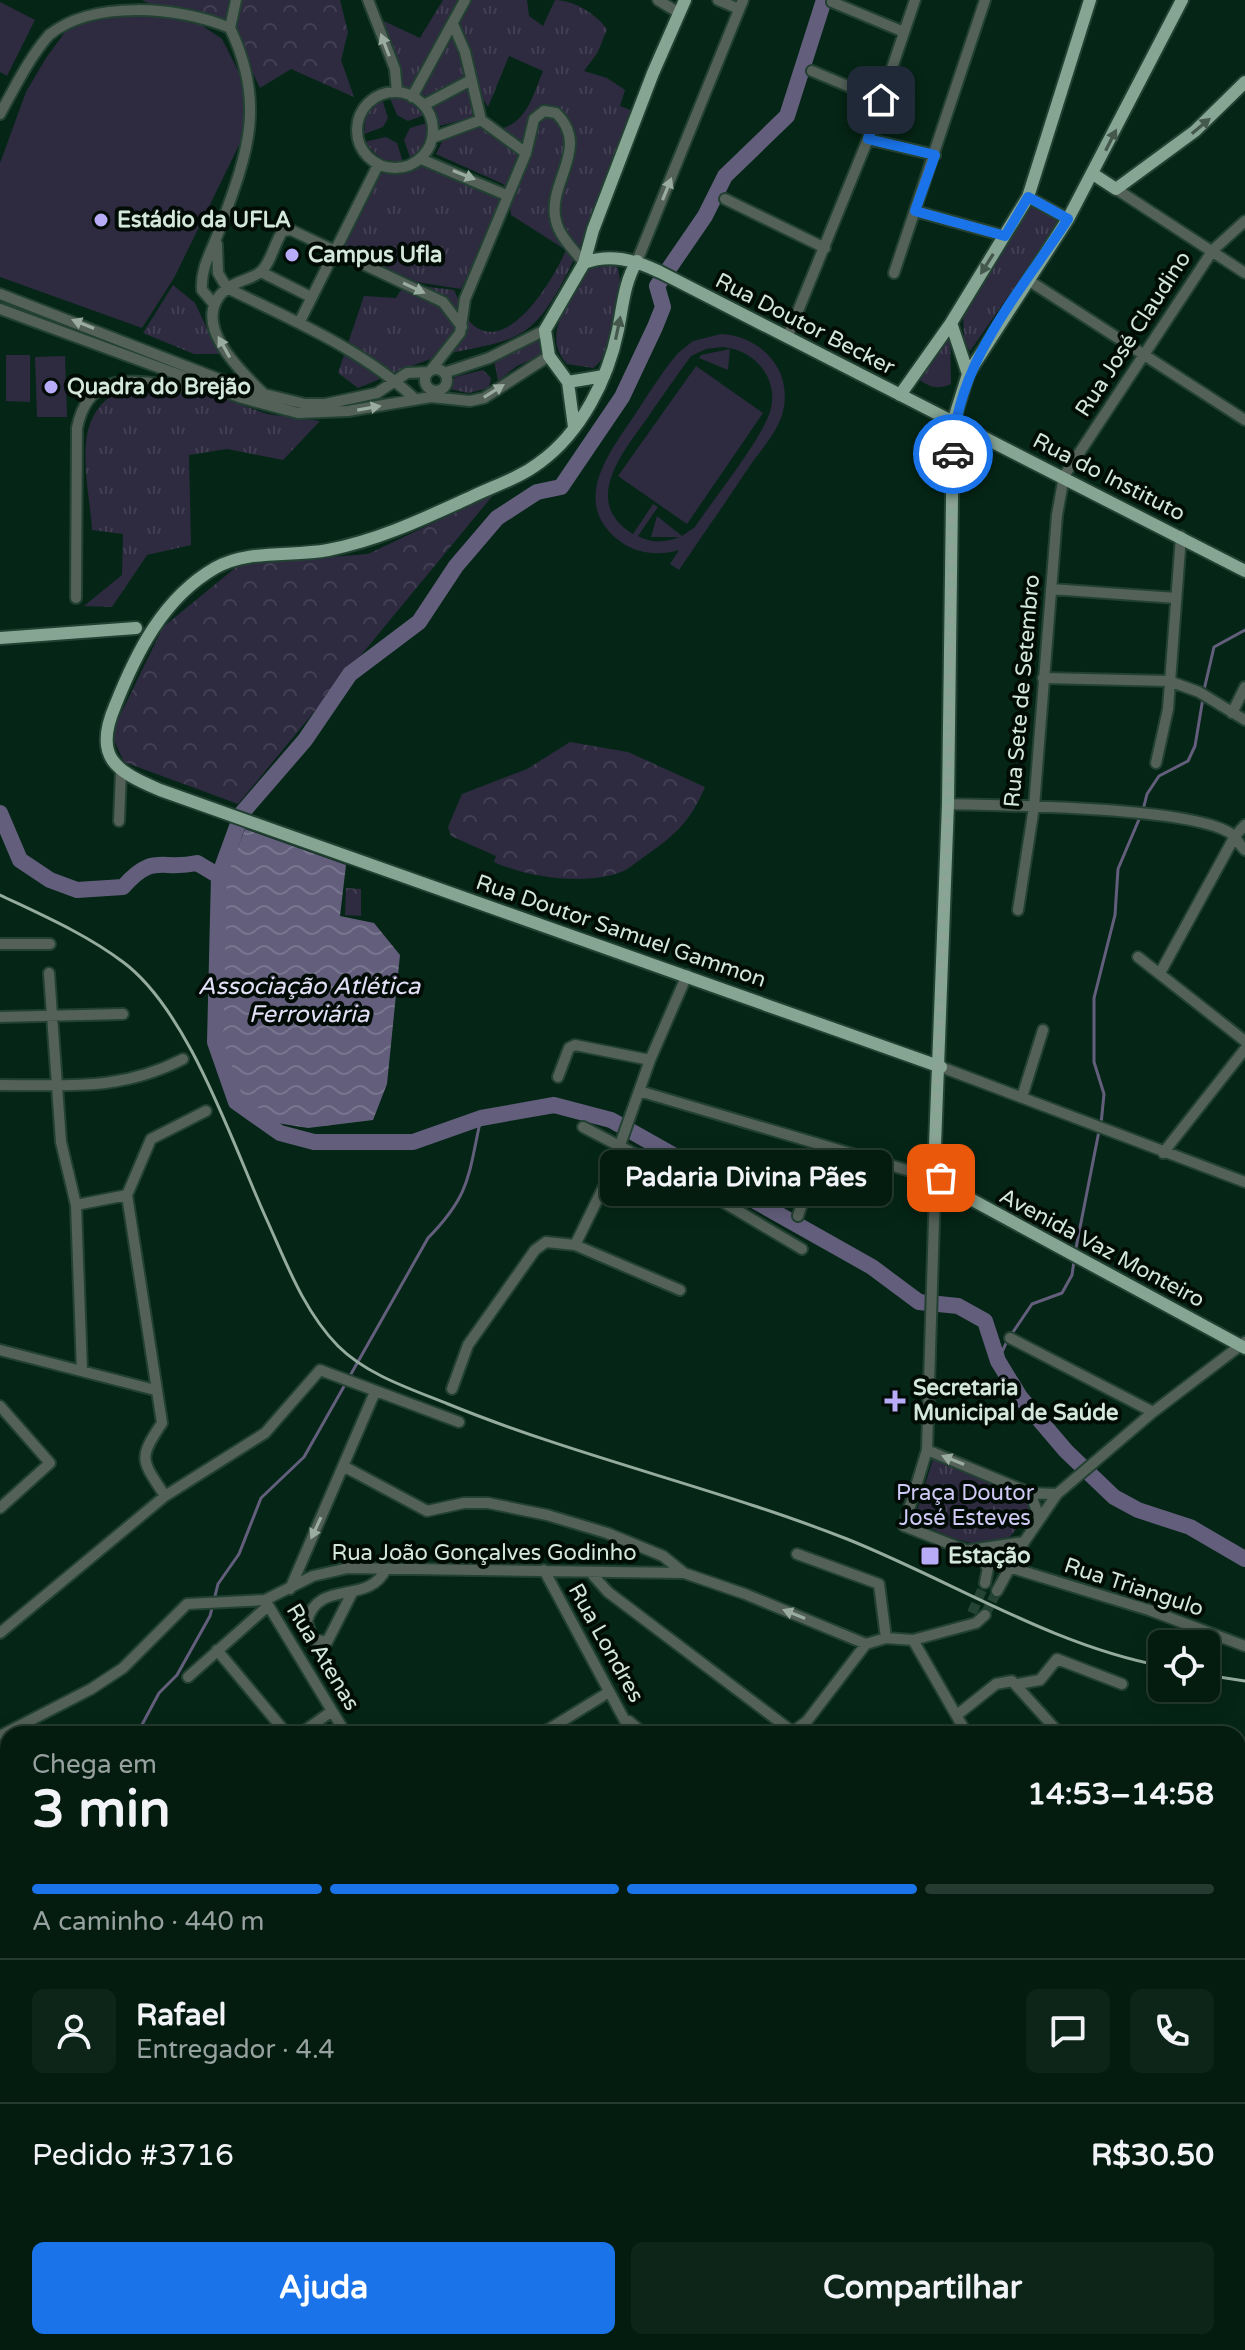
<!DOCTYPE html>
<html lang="pt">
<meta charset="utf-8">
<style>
:root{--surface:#041c10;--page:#0d2519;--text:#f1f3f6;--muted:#97a19f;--line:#253a30;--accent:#1a73e8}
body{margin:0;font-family:"Varela Round",sans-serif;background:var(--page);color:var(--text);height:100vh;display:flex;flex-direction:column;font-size:30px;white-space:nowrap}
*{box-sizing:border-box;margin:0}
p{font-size:26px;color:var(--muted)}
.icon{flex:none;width:44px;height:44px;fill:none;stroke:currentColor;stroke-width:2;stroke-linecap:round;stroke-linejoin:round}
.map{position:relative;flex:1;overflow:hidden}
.drawer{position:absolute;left:0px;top:1726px;width:1246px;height:624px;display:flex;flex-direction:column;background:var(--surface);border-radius:24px 24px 0 0;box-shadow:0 4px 20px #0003,0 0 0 2px var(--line)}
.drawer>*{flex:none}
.tools{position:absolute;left:1148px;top:1630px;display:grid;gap:16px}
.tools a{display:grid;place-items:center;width:72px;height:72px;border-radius:12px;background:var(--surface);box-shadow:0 4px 20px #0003,0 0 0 2px var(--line);font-size:40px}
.pin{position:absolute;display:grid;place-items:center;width:68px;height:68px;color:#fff;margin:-34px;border-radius:16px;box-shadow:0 4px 12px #0006}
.courier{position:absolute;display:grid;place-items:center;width:80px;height:80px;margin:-40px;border:6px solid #1a73e8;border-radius:50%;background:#fff;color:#222;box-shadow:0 2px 10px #0007}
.bubble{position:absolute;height:56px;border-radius:12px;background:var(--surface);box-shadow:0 4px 20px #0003,0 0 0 2px var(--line);font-size:26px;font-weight:700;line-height:56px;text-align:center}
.headline em{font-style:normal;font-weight:700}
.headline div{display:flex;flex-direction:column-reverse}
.headline{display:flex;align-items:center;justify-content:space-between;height:136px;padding:0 32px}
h1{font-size:52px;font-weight:700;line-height:60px}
.bar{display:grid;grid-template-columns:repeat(4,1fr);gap:12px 8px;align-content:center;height:96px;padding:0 32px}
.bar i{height:10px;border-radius:6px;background:var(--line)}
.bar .active{background:var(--accent)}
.bar p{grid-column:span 4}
.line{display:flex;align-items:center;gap:20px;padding:0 32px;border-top:2px solid var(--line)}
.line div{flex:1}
.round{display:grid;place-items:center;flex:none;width:84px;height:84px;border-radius:12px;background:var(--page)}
.action{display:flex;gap:16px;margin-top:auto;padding:16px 32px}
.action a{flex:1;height:92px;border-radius:12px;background:var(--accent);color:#fff;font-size:32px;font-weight:700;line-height:92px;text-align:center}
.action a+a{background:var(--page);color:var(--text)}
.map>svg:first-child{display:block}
.forest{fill:url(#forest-crowns)}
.park{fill:url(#park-tufts);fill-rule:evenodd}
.pitch{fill:#2e2a40;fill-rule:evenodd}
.water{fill:url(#water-waves)}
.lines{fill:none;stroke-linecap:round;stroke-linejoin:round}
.stream{stroke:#635e7c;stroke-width:3}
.river{stroke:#635e7c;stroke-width:16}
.minor-tunnel{stroke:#244334;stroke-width:10;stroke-dasharray:10 5;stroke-linecap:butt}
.minor-casing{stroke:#224132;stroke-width:14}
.major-casing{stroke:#224132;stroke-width:16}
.minor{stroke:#536159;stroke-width:10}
.major{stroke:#87a593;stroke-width:12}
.rail{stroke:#94ab9e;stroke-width:3}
.oneway{fill:#9aaba0}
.oneway2{fill:#44584c}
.done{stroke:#8ca396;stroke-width:8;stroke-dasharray:0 14.4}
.route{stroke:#1a73e8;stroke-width:10}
.poi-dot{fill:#b8abf7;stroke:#020c06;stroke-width:3}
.labels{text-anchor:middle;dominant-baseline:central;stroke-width:8;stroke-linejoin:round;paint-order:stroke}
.poi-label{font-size:22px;font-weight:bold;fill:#d4e7db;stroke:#020c06;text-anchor:start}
.street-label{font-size:22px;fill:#d4e7db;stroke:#020c06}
.park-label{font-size:22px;fill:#d0c9f6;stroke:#020c06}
.water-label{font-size:24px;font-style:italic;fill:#e2dff6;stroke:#020c06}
</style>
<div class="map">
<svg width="1245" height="2350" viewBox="0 0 1245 2350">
<defs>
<pattern id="forest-crowns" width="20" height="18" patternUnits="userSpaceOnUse" patternTransform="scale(2)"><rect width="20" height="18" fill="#2e2a40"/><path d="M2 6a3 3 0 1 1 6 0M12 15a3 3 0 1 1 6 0" fill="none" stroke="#423f52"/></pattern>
<pattern id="park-tufts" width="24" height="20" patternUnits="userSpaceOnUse" patternTransform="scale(2)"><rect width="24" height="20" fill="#2e2a40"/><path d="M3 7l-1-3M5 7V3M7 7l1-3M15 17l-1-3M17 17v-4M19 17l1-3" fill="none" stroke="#423f52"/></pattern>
<pattern id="water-waves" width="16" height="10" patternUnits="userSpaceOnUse" patternTransform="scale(2)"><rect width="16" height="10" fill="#635e7c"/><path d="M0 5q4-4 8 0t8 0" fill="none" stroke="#78758e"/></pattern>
</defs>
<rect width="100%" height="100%" fill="#052616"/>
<path class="forest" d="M142,0H340L348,32L341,60L354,97L291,69L260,88C250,67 239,43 220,29C206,19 162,12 142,0Z
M494,494L238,804L124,762L111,734L163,627L240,564L368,554Z
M570,742L628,752L705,787C689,824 674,836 641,859C635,863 628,870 621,872C585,886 527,877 494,862L496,856L451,836L448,827L462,794L527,769Z
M346,888L361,889V916L345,915Z"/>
<path class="park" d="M443,0H527L529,16L543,26L555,0C574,0 596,14 607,29L598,52L584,71L607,78L625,90L620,106L633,111C611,163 569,301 526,330C501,347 472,347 444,355C415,363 386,377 358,388L338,373L364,296L396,298L405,284L454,290C459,300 463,315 471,323C507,358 554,279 566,250L511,215L509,192L503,184L436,154L446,134L478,116L439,126L432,102L462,83L426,96L401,88L373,16L420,38ZM509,56L543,71C533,95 528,121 501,129L483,113L471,80L488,107Z
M399,95L420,105L427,114L408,121L397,115L389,96Z
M382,99L388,118L383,127L364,134L366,113Z
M430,122C431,141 427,151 411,160L404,140L410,128Z
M386,137L397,143L403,162L382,160L364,142Z
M427,163L499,192L500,214L461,289L417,282L339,247L381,174Z
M1032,200L1064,217L970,351L964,341L963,313Z
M613,259C630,278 614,356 593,368L567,364C538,333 575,296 590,265Z
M173,285L195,303L219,354H194L143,333Z
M950,333L951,384C937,390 930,387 918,379Z
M542,337L546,353L517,366L498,381L494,360Z
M483,370L491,378L489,388L469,393L449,389L455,377Z
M121,390L211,394L267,414L320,421L283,460L227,449L189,455L191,545L147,555L112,607L84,606L122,575L123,534L92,530C89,480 68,416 121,390Z
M933,1459L1023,1493L1030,1508C1023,1518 1013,1537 1003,1542C980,1552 933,1533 915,1517Z"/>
<path class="pitch" d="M0,2L35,20L7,76L0,72Z
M160,11L200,24L222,39L249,92L245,133L174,278L142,328L0,277V163L26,92L46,58L65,32L95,15Z
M721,334C762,336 795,372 782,415C776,434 760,451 749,467C726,502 702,536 679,570L670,564L679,550C659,556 638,554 621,542C568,503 610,452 636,413C649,393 662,372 678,353L693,341ZM723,347C755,350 780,379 770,412C761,440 713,500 695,527L682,536L657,516L651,537H679C665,543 650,543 638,536L658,507L653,504L633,534C580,502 624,451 648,417C662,397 676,376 691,356L706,349Z
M730,349L728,370L699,358L701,355Z
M6,355H30V402L6,401Z
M65,356L67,417H37L35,357Z
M696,366L763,413L687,524L618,476Z"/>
<path class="water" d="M245,829L346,865L340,916L374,923L400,955L387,1084L373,1120L308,1128L271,1122L240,1099L222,1050L223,884Z"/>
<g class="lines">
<path class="stream" d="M1204,690L1214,647L1245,630
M1143,810L1147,794L1159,776L1188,761L1195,746L1203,698
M1101,1124L1104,1094L1094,1062V998L1115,915L1118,869L1140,817
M1075,1253L1099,1131
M1011,1335L1032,1304L1062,1293L1072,1275L1074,1261
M998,1361L1007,1341
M137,1734L159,1693L177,1675L210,1616L218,1584L239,1554L261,1498L304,1457L428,1238C471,1194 468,1176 481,1118
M0,1819L8,1814"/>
<path class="river" d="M0,813L20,860L50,880L77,890L123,887C154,852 160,871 197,863L219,876L215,1042L236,1102L280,1133L314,1142H413L481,1118L554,1105L611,1120L872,1267L919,1302L958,1306L985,1321L998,1361L1020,1397L1066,1451L1114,1497L1138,1510L1190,1527L1245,1559
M219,876L242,813L305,740L350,674L419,622L456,566L497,518L537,492L561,487L622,397L655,327L663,307L657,286L705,216L725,176L787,116L824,0"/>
<path class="minor-tunnel" d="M972,1613L985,1583
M985,1615L997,1591"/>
<g class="minor-casing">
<path id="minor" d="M368,0L395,69L397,92
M658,0L679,13
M718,0L739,9
M832,2L904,32
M453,24L465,52L481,120
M230,28L236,0
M812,71L881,100
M357 130a38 38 0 1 1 76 0a38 38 0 1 1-76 0Z
M412,97L465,0
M424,105L471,80
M0,114C15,87 29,58 49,35C92,0 179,6 230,28C267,105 247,155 219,231C212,250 200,269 202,290L213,303
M432,138L481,120L526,153
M868,139L935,155
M421,159L506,195
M1116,189L1245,273
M1028,197L1068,219
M725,199L825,248
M915,211L1005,236
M217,244L218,273L227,288C292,320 362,349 415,399
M637,261L743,0
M261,272L311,297
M894,273L985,0
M1028,280L1245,420
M0,294L247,390L305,404H325L377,393L407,373L428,372
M0,309L242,398L298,413L348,411L431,397L470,401L484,398L549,356
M299,323L378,165
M787,338L868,139L915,0
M425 380a11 11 0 1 1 22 0a11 11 0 1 1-22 0Z
M431,370L460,333L465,299L526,153L534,119L544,111L556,113C592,148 546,183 556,221C559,236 575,251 584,263
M444,373L489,358L545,330
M263,393C239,370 189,322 225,290C235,281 249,280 259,273C271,265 274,242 283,231L291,230L443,302L462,327
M1051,589L1176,598
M76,598L77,428C92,355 157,391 206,387
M1043,678L1169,681L1199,692L1245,720
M1232,713L1245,687
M1156,763L1168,709L1181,536
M948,804C999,806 1202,806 1234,836C1238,840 1240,846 1245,850
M119,821L121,771
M1018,910L1034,807L1057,515L1064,476L1213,250L1245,221
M0,944H50
M1138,957L1245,1041
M49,973L61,1142L76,1205L82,1371
M1160,973L1235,836L1245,825
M0,1017L123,1014
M941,1067L1245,1182
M558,1077L569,1048L575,1045L650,1060
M0,1085C69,1085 121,1091 183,1059
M639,1091L927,1176
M1022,1097L1043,1030
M583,1127L696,1186L802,1249
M1163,1153L1245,1049
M935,1187L927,1450L904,1526L1009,1567L1149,1610L1245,1646
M76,1205L127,1195
M798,1216L821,1145
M575,1245L609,1176L650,1060L687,975
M1010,1338L1153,1412
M0,1350L155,1390
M452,1389L468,1345L535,1250L546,1242L575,1245L680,1290
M0,1406L50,1463L0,1508
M927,1450L1030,1493L1057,1494
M345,1467L427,1511L464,1503H488L547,1515L607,1533L663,1556L684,1573L745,1594L866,1644
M1030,1493L1040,1519
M165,1496C142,1460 137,1460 162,1423L127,1195L151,1139L206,1111
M970,1550L1024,1542
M797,1554L879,1584L886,1638
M980,1557L988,1568L985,1583
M544,1570L632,1734
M591,1573L608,1592L793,1732
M290,1589L375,1392
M353,1591L327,1642L312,1639L307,1621C319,1578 368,1606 386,1569
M997,1591L1024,1542L1057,1494L1153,1412L1245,1342
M265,1600L346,1734
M0,1633L165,1496L265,1433L320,1370L459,1422
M913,1640L967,1734
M217,1650L287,1734
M188,1677L268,1606
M1018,1684L1040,1680L1057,1659L1122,1684
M957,1715L996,1684L1012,1681L1060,1734
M629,1721L644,1734
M300,1734L332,1711
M541,1734L609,1692
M790,1734L807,1721L866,1644L886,1638L913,1640L976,1623L985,1615
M0,1736L91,1689L123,1668L187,1604L265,1600L313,1576L348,1568L684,1573
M1238,1773L1245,1772
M1238,1901L1245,1903
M1238,1947L1245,1950
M1238,2114L1245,2117
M1238,2191L1245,2194
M1238,2292L1245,2277
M264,2342L282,2350
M405,2342L410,2350
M488,2342L493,2350
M575,2342L580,2350
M661,2342L666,2350
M742,2342L748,2350
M828,2342L833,2350
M916,2342L922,2350
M1000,2342L1005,2350
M100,2343L113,2350
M65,2350L71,2342
M220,2350L224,2342
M428,2350L439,2342
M1214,2350L1215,2342"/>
</g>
<g class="major-casing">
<path id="major" d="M1093,174L1116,189L1195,131L1245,82
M637,261C624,283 623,305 618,330C608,379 581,433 539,463C518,479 493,486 469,498C423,519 379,540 328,550C291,557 249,549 215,568C163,598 136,653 115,706C93,757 115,771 160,790L941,1067
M584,263C610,253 635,260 660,272L1245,571
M951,323L968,374
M568,382L604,376
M900,395L951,323L1028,197L1090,0
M574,427L568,382L549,356L545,330L584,263L593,230L653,73L685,0
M0,638L136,628
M934,1172L948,804L953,422L968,374L1068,219L1182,0
M926 1180a8 8 0 1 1 16 0a8 8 0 1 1-16 0Z
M941,1183L1245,1348"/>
</g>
<use href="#minor" class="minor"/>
<use href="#major" class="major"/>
<path class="rail" d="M0,895C42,915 86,934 123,962C189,1011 232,1143 266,1218C286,1262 303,1310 338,1346C367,1375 411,1389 448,1404C578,1457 717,1488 847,1539C952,1581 1051,1645 1162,1666
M1206,1675L1245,1681"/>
</g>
<defs><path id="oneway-solid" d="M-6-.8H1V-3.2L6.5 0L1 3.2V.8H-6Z" transform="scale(2)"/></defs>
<g class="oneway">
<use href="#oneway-solid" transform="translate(385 45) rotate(-111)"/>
<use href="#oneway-solid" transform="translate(464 175) rotate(22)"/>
<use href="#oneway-solid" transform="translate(667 189) rotate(-68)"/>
<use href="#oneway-solid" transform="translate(414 288) rotate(25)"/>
<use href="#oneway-solid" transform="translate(83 324) rotate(-158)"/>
<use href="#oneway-solid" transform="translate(224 347) rotate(-119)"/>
<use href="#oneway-solid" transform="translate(494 391) rotate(-32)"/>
<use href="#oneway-solid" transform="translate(369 408) rotate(-10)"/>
<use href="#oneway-solid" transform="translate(953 1460) rotate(-158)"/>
<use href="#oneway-solid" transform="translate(316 1528) rotate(115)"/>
<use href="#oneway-solid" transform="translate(794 1614) rotate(-158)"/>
</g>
<g class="oneway2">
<use href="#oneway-solid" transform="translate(1201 126) rotate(-40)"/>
<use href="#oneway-solid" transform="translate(1111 140) rotate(-63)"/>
<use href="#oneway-solid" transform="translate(987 264) rotate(122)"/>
<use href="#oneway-solid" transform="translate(618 328) rotate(-78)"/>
</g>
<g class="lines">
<path class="done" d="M941,1178L934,1172L948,804L953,454"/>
<path class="route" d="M881,100L868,139L935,155L915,211L1005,236L1028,197L1068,219C1021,291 954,365 953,454"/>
</g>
<g class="poi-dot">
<circle cx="101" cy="220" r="8"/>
<circle cx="292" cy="255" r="8"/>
<circle cx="51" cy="387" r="8"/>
<path d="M891 1389h8v8h8v8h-8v8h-8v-8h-8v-8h8z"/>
<rect x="920" y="1546" width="20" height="20" rx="4"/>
</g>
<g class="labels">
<g class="poi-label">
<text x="117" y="220">Estádio da UFLA</text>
<text x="308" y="255">Campus Ufla</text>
<text x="67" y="387">Quadra do Brejão</text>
<text x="913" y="1388">Secretaria<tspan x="913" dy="25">Municipal de Saúde</tspan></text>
<text x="948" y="1556">Estação</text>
</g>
<g class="street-label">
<text transform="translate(805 324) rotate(27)">Rua Doutor Becker</text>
<text transform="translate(1133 334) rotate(-57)">Rua José Claudino</text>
<text transform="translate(1109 477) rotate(27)">Rua do Instituto</text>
<text transform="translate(1022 691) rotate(-85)">Rua Sete de Setembro</text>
<text transform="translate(621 931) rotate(19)">Rua Doutor Samuel Gammon</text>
<text transform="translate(1102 1248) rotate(28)">Avenida Vaz Monteiro</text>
<text x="484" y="1553">Rua João Gonçalves Godinho</text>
<text transform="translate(1134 1587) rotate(18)">Rua Triangulo</text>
<text transform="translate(606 1643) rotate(61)">Rua Londres</text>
<text transform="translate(323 1657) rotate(59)">Rua Atenas</text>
</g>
<g class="park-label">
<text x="965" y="1493">Praça Doutor<tspan x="965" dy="25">José Esteves</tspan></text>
</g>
<g class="water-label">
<text x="309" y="986">Associação Atlética<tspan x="309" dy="28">Ferroviária</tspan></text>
</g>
</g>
</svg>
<div class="tools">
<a><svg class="icon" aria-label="locate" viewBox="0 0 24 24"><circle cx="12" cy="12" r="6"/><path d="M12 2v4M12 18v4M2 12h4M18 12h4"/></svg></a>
</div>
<div class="pin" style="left:941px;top:1178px;background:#ea580c"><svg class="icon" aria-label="bag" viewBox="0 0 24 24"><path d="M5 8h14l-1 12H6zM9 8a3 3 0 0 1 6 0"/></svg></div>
<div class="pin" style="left:881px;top:100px;background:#1f2937"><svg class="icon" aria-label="home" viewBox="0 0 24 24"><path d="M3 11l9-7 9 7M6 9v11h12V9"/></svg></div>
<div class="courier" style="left:953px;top:454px"><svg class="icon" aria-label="car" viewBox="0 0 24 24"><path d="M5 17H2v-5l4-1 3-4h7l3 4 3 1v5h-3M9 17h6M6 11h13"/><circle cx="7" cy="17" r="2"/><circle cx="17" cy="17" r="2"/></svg></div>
<div class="bubble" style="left:600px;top:1150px;width:292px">Padaria Divina Pães</div>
<section class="drawer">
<div class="headline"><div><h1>3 min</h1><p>Chega em</p></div><em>14:53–14:58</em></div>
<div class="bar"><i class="active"></i><i class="active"></i><i class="active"></i><i></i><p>A caminho · 440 m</p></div>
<div class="line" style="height:144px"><a class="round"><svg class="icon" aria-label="person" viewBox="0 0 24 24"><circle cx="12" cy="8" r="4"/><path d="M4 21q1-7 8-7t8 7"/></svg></a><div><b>Rafael</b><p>Entregador · 4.4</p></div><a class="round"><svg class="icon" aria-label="chat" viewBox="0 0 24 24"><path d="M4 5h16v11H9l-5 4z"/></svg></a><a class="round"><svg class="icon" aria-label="phone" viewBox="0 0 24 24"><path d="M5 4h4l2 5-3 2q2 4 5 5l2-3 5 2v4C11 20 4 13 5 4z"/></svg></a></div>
<div class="line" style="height:104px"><div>Pedido #3716</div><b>R$30.50</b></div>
<div class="action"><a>Ajuda</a><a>Compartilhar</a></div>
</section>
</div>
